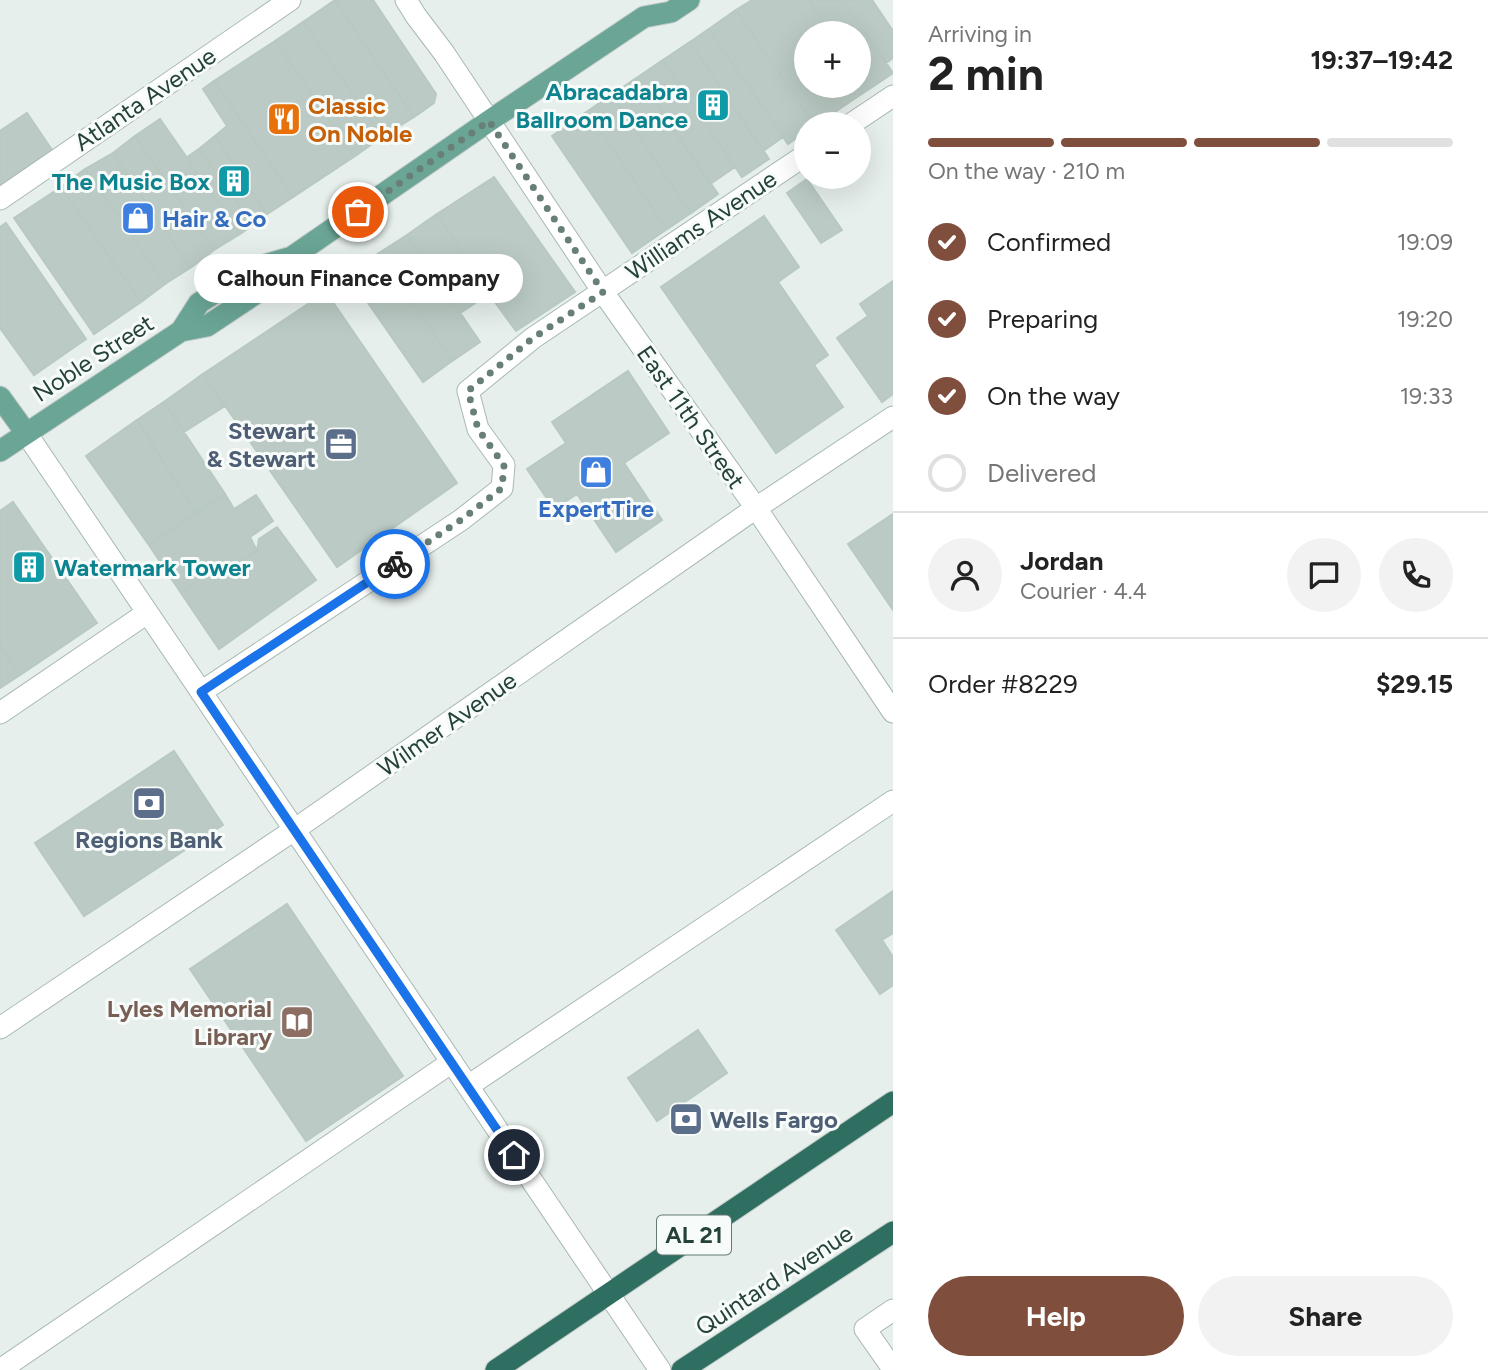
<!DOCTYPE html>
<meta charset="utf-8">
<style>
:root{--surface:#fff;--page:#f2f2f2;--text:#222;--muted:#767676;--line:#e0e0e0;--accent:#804e3d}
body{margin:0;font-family:Figtree,sans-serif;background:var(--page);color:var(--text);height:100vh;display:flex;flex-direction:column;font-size:26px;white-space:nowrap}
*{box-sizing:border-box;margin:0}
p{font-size:23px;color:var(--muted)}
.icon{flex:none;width:38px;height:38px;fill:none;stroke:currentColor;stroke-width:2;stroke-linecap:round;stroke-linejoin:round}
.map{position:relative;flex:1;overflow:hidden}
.panel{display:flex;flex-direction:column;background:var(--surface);width:595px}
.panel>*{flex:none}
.fabs{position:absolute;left:794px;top:21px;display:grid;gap:14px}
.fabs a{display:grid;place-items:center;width:77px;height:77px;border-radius:50%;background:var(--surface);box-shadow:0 7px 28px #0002;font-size:35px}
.pin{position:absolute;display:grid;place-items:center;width:60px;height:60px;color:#fff;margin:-30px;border:4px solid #fff;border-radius:50%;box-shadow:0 2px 7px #0007}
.courier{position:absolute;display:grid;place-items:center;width:70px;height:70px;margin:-35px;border:5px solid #1a73e8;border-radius:50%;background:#fff;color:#222;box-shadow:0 2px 9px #0007}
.bubble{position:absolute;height:49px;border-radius:24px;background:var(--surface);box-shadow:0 7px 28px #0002;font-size:23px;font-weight:700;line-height:49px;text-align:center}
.summary em{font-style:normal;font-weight:700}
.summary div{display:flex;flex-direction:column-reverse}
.summary{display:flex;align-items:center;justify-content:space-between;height:119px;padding:0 35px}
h1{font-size:46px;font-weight:700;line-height:52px}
.bar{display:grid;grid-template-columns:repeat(4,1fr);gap:10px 7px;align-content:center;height:84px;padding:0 35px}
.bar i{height:9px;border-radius:5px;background:var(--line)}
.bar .on{background:var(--accent)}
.bar p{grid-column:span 4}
.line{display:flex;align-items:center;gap:18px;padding:0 35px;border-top:2px solid var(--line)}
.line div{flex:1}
.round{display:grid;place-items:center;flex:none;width:74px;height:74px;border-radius:37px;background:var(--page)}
ol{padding:0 35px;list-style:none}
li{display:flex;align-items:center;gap:21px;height:77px}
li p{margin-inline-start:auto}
li .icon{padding:7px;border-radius:50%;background:var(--accent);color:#fff;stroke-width:4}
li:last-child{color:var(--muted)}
li i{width:38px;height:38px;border:4px solid var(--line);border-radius:50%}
.button{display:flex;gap:14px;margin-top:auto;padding:14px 35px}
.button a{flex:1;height:80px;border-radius:42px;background:var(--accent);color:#fff;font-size:28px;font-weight:700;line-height:80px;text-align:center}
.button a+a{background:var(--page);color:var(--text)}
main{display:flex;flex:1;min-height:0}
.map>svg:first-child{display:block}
.building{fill:#bbcac4;stroke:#b8c9c2;stroke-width:2}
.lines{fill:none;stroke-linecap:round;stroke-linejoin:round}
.minor-casing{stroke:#a8b8b2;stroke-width:23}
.major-casing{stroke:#c2cac8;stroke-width:23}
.highway-casing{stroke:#c2cac8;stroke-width:23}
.minor{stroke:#fff;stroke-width:21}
.major{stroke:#6aa596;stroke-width:21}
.highway{stroke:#2f6f62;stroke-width:21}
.done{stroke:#687f78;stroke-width:7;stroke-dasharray:0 12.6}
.route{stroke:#1a73e8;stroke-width:9}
.labels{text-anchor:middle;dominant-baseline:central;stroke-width:6;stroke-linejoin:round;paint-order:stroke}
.shield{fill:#f7fbf9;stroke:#637a73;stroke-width:2}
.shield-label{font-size:23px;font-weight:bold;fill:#24423a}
.culture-label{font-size:24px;font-weight:bold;fill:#0d838f;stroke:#f7fbf9;text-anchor:end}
.street-label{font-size:24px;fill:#24423a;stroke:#f7fbf9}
.food-label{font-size:24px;font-weight:bold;fill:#c56008;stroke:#f7fbf9;text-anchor:start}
.shop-label{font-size:24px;font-weight:bold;fill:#366cbe;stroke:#f7fbf9;text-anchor:start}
.service-label{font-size:24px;font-weight:bold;fill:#4e5e75;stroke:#f7fbf9;text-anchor:end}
.education-label{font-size:24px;font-weight:bold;fill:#785e54;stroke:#f7fbf9;text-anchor:end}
</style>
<main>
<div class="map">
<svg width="893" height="1370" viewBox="0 0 893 1370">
<rect width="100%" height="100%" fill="#e6efeb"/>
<path class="building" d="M335,0H373L436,94L434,103L414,117Z
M335,0L414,117L382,137L303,22Z
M752,0H809L831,33H807V86H859V74L869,89L817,124H814L736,10Z
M809,0H843L893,73L869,89L859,74V33H831Z
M843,0H872L893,31V58L886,63Z
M736,10L814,124H807V131L788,144L709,29Z
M303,22L382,137L355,156L275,41Z
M709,29L783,137L763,151L690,42Z
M275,41L355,156L293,197L214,81Z
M690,42L769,159L742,177L663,60Z
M663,60L735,167L710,184L638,77Z
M638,77L718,194L691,213L611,95Z
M214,81L293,197L267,214L215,136L227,126L203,89Z
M611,95L691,213L667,229L588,111Z
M588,111L667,229L632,253L552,136Z
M27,113L52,150L0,186V131Z
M160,119L240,234L214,250L135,136Z
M135,136L214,250L190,268L113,153Z
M215,136L267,214L253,225L199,149Z
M199,149L253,225L240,234L186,158Z
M113,153L190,268L165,284L85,169Z
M85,169L165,284L141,302L61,187Z
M494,177L575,292L516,331L489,294L437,214Z
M807,179L842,230L821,243L787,193Z
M61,187L141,302L94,334L14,218Z
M437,214L489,294L460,313L407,235Z
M764,216L799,267L778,282L828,355L814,365L843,407L776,453L661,287Z
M6,223L86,339L34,375L0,328V227Z
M407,235L480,342L452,361L379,253Z
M379,253L452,361L423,382L348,274Z
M893,281V394L882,402L837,338L868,316L860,304Z
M326,292L457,483L337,567L203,374Z
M628,371L669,433L624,463L662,520L616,552L577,494L554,509L527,469L566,443L552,422Z
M203,374L225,406L184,432L164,402Z
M164,402L225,494L196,513L137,420Z
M137,420L196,513L149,545L86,456Z
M225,494L234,509L256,495L273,521L250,537L257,551L223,574L213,570L181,593L149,545Z
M13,502L97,623L20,675L0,646V511Z
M893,514V610L848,544Z
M277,527L316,580L219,649L181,593L213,570L223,574L257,551L259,539Z
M0,646L20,675L0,688Z
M174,751L223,825L84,916L35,843Z
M893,891V933L882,940L893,957V985L880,994L836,930Z
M287,904L403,1076L306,1141L190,969Z
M698,1030L727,1073L657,1121L628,1078Z"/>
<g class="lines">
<g class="minor-casing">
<path id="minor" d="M406,0L416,16L444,53L603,292L756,508L893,712
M851,124L893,96
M0,199L290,0
M26,433L660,1370
M201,692L461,520L502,488L504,465L478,429L468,391L533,338L807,154
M0,713L147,613
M0,1028L294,830L756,508L893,417
M468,1086L893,801
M893,1310L865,1329L893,1369
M0,1370L452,1062"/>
</g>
<g class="major-casing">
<path id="major" d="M181,331L199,303L254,268L292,257L489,121L644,17L671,12L689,0
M0,397L26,433
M0,451L181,331L207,326L279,278L292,257"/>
</g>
<g class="highway-casing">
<path id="highway" d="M496,1370L893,1102
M682,1370L893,1232"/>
</g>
<use href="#minor" class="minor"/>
<use href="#major" class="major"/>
<use href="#highway" class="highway"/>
</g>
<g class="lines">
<path class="done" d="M358,212L489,121L603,292L533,338L468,391L478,429L504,465L502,488L461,520L395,564"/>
<path class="route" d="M395,564L201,692L514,1155"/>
</g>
<defs>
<g id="building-square" transform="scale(1.75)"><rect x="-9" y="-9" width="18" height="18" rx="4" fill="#0f9aa8" stroke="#f7fbf9"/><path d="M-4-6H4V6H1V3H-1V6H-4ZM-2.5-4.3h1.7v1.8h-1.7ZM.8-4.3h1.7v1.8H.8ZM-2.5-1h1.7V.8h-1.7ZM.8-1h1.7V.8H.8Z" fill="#fff"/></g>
<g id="restaurant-square" transform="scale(1.75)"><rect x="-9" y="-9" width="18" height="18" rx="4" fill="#e8710a" stroke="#f7fbf9"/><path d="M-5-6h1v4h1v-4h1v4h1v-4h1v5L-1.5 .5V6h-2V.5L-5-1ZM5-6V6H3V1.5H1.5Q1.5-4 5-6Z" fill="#fff"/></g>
<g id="shop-square" transform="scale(1.75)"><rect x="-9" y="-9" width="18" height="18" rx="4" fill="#3f7fe0" stroke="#f7fbf9"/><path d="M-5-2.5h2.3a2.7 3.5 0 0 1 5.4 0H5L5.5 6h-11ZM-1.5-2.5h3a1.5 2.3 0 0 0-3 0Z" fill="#fff"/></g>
<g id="office-square" transform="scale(1.75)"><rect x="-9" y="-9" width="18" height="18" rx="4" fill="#5c6f8a" stroke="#f7fbf9"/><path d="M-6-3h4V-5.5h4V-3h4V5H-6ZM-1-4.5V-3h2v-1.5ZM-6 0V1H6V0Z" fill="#fff"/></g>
<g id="bank-square" transform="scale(1.75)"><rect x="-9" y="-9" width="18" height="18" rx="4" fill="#5c6f8a" stroke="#f7fbf9"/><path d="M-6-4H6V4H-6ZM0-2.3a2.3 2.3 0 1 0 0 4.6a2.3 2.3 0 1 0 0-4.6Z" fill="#fff"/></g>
<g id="library-square" transform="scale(1.75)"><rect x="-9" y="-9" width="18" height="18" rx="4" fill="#8d6e63" stroke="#f7fbf9"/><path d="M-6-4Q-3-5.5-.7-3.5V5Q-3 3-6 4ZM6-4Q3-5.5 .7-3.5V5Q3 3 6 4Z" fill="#fff"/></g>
</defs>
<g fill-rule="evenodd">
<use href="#building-square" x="713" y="105"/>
<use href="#restaurant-square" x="284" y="119"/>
<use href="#building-square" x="234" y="181"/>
<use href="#shop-square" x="138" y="218"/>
<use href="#office-square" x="341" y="444"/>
<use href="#shop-square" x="596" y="472"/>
<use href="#building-square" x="29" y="567"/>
<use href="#bank-square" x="149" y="803"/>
<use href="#library-square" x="297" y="1022"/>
<use href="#bank-square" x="686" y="1119"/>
</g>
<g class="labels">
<rect class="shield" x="657" y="1215.5" width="74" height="39" rx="5"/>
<g class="shield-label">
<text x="694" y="1235">AL 21</text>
</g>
<g class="culture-label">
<text x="688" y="91">Abracadabra<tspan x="688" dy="28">Ballroom Dance</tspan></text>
<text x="210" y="181">The Music Box</text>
<text x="54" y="567" text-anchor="start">Watermark Tower</text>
</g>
<g class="street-label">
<text transform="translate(145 99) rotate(-34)">Atlanta Avenue</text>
<text transform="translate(701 225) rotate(-34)">Williams Avenue</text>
<text transform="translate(93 358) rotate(-33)">Noble Street</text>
<text transform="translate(691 417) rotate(55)">East 11th Street</text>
<text transform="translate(447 724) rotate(-35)">Wilmer Avenue</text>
<text transform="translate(774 1280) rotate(-33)">Quintard Avenue</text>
</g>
<g class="food-label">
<text x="308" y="105">Classic<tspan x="308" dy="28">On Noble</tspan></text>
</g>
<g class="shop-label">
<text x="162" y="218">Hair &amp; Co</text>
<text x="596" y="508" text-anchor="middle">ExpertTire</text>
</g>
<g class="service-label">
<text x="316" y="430">Stewart<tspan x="316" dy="28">&amp; Stewart</tspan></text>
<text x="149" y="839" text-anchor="middle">Regions Bank</text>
<text x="710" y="1119" text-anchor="start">Wells Fargo</text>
</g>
<g class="education-label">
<text x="272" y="1008">Lyles Memorial<tspan x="272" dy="28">Library</tspan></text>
</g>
</g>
</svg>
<div class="fabs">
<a>+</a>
<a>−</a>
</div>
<div class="pin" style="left:358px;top:212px;background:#ea580c"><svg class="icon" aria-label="bag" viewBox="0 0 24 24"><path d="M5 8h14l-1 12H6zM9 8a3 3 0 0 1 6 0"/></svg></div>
<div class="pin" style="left:514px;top:1155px;background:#1f2937"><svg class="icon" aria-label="home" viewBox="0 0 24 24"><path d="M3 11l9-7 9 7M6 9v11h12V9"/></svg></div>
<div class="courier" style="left:395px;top:564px"><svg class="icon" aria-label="bike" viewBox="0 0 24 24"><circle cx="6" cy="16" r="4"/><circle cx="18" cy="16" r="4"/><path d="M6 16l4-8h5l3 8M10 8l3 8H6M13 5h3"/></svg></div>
<div class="bubble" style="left:194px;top:254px;width:329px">Calhoun Finance Company</div>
</div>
<section class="panel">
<div class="summary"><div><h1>2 min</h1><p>Arriving in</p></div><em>19:37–19:42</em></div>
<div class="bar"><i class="on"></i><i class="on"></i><i class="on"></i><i></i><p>On the way · 210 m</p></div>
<ol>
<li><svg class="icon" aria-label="check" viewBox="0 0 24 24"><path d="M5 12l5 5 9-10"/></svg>Confirmed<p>19:09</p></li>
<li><svg class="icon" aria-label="check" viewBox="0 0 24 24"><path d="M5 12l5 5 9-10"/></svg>Preparing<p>19:20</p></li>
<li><svg class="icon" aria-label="check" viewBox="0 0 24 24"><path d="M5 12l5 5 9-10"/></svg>On the way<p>19:33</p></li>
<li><i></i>Delivered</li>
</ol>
<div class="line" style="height:126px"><a class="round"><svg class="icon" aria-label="person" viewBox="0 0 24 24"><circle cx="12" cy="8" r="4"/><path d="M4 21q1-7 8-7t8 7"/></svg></a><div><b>Jordan</b><p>Courier · 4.4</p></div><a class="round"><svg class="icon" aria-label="chat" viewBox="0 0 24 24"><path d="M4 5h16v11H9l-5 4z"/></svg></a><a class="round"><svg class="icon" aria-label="phone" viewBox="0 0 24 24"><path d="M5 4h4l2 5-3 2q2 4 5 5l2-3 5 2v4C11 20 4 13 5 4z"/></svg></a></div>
<div class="line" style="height:91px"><div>Order #8229</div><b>$29.15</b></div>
<div class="button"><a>Help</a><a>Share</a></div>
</section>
</main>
